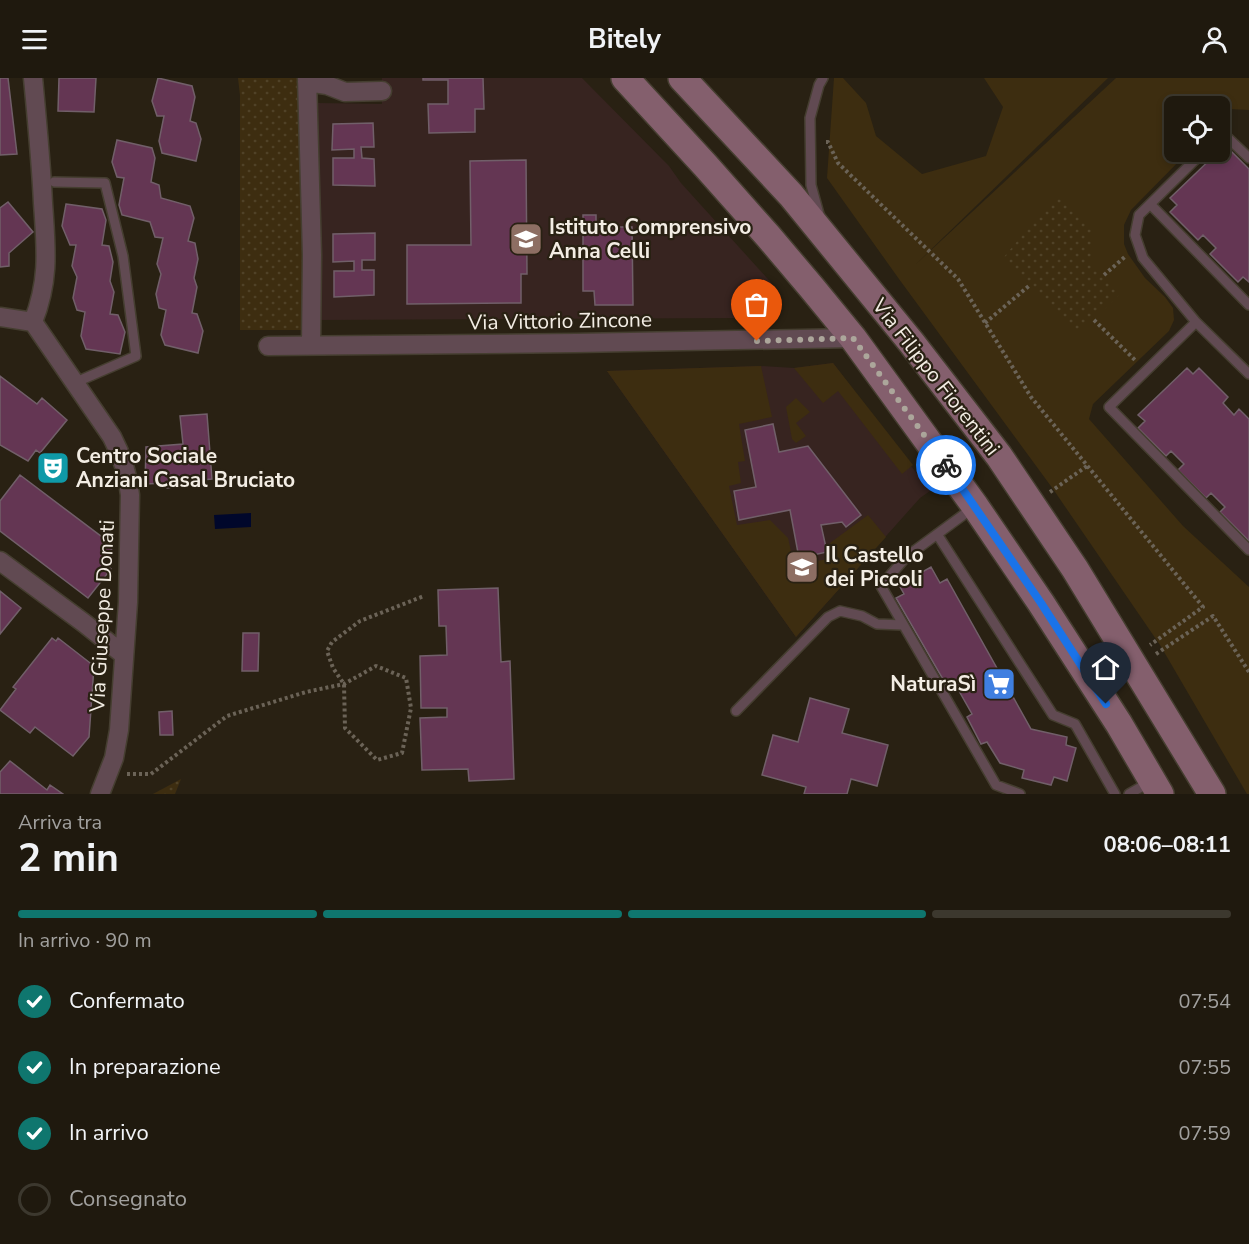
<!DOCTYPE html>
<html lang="it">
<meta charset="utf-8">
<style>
:root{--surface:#1f190e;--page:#272217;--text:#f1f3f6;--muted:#a1a09e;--line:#3c382e;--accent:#0f766e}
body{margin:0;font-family:"Nunito Sans",sans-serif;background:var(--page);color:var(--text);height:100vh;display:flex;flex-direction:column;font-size:22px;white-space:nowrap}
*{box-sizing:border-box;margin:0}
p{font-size:20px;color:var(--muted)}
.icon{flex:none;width:33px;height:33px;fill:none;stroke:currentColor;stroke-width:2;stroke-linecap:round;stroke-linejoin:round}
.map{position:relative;height:716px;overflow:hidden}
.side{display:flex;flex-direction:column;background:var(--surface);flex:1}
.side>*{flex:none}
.buttons{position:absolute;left:1164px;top:18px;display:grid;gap:12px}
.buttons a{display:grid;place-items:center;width:66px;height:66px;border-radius:9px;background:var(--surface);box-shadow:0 3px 9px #0003,0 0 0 2px var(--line);font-size:30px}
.pin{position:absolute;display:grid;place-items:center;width:51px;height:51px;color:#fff;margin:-62px -26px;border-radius:50% 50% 50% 0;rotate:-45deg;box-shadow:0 0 6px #0007}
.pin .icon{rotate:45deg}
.courier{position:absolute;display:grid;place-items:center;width:60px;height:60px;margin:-30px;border:4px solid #1a73e8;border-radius:50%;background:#fff;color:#222;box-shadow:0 2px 8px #0007}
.summary em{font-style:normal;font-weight:700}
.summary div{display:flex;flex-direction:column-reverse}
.summary{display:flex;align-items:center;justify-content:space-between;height:102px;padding:0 18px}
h1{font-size:39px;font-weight:700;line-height:45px}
.bar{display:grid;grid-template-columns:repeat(4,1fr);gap:9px 6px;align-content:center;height:72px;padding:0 18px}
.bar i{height:8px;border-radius:4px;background:var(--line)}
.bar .current{background:var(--accent)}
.bar p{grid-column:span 4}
ol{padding:0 18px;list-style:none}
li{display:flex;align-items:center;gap:18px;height:66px}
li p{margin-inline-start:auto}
li .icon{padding:6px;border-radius:50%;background:var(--accent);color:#fff;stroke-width:4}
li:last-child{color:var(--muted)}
li i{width:33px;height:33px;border:3px solid var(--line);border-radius:50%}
header{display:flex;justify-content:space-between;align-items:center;height:78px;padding:0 18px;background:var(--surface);font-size:27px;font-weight:700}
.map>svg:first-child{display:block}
.education{fill:#372420}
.grass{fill:#3d2d10}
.park{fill:url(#park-dots)}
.water{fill:#00072b}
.building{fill:#643653;stroke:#715f69;stroke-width:1.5}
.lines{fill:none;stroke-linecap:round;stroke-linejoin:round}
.lane-casing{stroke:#453e30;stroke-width:12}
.street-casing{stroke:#453e30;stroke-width:21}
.secondary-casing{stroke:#453e30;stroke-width:30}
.path{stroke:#6b6357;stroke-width:4;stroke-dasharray:3 3;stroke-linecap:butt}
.lane{stroke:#614a52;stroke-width:9}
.street{stroke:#614a52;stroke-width:18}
.secondary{stroke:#845f6d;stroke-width:27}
.done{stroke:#aca69b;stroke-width:6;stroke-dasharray:0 10.8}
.route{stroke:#1a73e8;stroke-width:8}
.labels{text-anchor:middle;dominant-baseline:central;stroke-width:4.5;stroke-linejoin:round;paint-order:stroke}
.poi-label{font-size:21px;font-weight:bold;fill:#f3ede4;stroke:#292113;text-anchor:start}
.street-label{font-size:21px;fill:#f3ede4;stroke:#292113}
</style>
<header><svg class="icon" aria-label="menu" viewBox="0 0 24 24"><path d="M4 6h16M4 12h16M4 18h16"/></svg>Bitely<svg class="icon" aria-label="person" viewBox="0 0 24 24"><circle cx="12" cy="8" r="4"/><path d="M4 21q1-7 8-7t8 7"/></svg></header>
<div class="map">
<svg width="1249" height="716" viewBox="0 0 1249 716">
<defs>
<pattern id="park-dots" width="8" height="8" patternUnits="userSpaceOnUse" patternTransform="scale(1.5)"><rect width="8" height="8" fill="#3d2d10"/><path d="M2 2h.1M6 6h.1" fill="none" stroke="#504227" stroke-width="1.8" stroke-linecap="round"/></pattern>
</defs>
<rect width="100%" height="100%" fill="#292113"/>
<path class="education" d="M382,0H582L669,88L681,105L776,210L778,217L740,240L320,242L318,25L382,26Z
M833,285L930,413L920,420L796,559L607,293L761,288L794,290Z"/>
<path class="grass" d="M834,0H843L866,25L876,58L922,96L986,78L1003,29L984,0H1108L915,187L1116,0H1249V32L1229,31L1220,41V28H1174V74H1188L1131,132L1124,147V166L1128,176L1145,200L1165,219L1173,230L1174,242L1169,253L1093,326L1089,341L1183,448L1249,509V716H1247L1160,567L1053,411L899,201L827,100Z
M833,285L913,387L902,396L838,313L823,325L794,290Z
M761,288L772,339L739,346L745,383L738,384L741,405L729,408L737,447L770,442L788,460L794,487L834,480L830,465L868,437L886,459L796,559L607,293Z
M796,320L810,334L796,345L806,358L796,365L792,361L786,329Z"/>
<path class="park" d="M238,0H300L306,182L303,252H240V17Z
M1056,117L1092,153L1091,184L1121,215L1077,258L1004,179Z
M181,701L175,716H153Z"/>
<path class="water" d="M251,435V449L215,451L214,437Z"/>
<path class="building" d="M0,0H8L17,76L0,77Z
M59,0H96L94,34L58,33Z
M158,0L192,8L195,19L190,43L196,45L201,61L196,83L162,75L159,63L164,38H157L152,23Z
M423,0H483L484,31H475V54L429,55L428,26H448V2H423Z
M373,45L374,69H361L362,80L374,81L375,108L333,107V80H354V71L332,72L333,46Z
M117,62L152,70L155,80L151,104L159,107L161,120L190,128L194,140L188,163L195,165L198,181L194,200L197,209L192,235L197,236L203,253L198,275L165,267L161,257L166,232L159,230L156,216L161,196L157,186L163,160L155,159L150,144L122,137L119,127L124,100L117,99L112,84Z
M1231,73L1249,91V204L1243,199L1238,204L1210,176L1216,170L1203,157L1198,162L1170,134L1177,127L1170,120L1218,74L1225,80Z
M526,82L527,196H521V225L407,226V167H471L470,83Z
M8,124L33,154L9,175V188L0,189V130Z
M66,126L102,131L106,142L102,167L109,168L113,184L110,203L114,214L110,236L118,237L125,254L120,276L86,271L81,258L85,234L77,232L73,220L77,199L72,188L76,167H70L62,148Z
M583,137H596V149H632L633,227H595L594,213H583Z
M375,155V182H362V192H374V217L334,219V193H354V183L333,184V156Z
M1187,290L1193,296L1199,290L1228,319L1223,325L1234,337L1239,331L1249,341V463L1220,434L1225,429L1211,415L1206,420L1178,392L1184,386L1171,373L1166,378L1138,350L1145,343L1138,337Z
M0,298L37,326L42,320L67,342L40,375L36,372L28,383L0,367Z
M207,336L212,401L201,402L202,407L167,410V405L145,406L146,369L183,366L180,338Z
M773,346L779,374L808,368L861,437L846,449L842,444L821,447L827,474L799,480L790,432L739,442L734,413L756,409L745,352Z
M20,397L114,468L102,484L111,491L88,520L0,453V423Z
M931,489L940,505L947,501L1031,651L1067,659L1066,667L1076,670L1067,703L1054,699L1051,707L1022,700L1024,692L1000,685L987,664L981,666L967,639L972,636L955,606L948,610L896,520L904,516L899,507Z
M498,510L501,584L510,583L514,701L469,703L468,691L422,692L420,640L447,639V630H421L420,578L447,577L446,548H439L438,512Z
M0,513L21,530L0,556Z
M243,555H259L258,593H242Z
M52,560L56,563L58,560L94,588L89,659L73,678L35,649L30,655L0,632L16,611L13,609Z
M810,620L849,631L842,655L888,667L877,708L851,701L847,716H804L806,709L762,697L773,657L798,664Z
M172,633L173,657H160L159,634Z
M10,683L47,712L50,707L63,716H0V694Z"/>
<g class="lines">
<g class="lane-casing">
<path id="lane" d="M1220,61L1227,59L1249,80
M1203,74L1139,137L1135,157L1143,180L1196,244L1249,296
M54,104L105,105L123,178L136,278L74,305
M1150,126L1249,227
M819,136L811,107L810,40L819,7L823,0
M1196,244L1109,329L1249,472
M974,429L906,479L881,508L996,707L1020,716
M937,456L1053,637L1075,646L1115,716
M736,633L828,539L840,533L862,538L877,546L903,547
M1129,716L1150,704"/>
</g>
<g class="street-casing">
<path id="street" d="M33,0C37,42 41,83 43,125C46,170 50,201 33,244
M307,0L312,177L311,267
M307,4L327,7L345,14L382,13
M0,239L33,244
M33,244L112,359C122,378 128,396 130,417L128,524L119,652L114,680L100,716
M268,268L576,265L853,260
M0,483L84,545L124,577"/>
</g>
<g class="secondary-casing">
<path id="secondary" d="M625,0L705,87L768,158L812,210L853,260L975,428L1041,525L1119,646L1160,716
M682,0L791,117L911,264L999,378L1075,491L1212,716"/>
</g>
<path class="path" d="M826,64H828L838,85L958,201L1031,319L1203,529L1150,567
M1104,197L1126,178
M1094,242L1136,283
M985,245L1030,207
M1050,414L1087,388
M1156,576L1213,538L1249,594
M127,696H151L227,638L306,614L344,606L376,588L406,600L411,630L402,675L377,682L345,650L344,606L333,590L327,573L332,564L360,543L424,518"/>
<use href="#lane" class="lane"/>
<use href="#street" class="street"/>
<use href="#secondary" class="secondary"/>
</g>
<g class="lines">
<path class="done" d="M757,263L853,260L946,387"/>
<path class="route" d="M946,387L1041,525L1106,626"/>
</g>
<defs>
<g id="school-square" transform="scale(1.725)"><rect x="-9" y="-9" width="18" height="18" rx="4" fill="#8d6e63" stroke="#292113"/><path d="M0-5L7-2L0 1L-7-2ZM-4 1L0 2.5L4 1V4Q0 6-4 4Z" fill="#fff"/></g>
<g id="theatre-square" transform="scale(1.725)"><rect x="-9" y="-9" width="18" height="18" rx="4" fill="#0f9aa8" stroke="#292113"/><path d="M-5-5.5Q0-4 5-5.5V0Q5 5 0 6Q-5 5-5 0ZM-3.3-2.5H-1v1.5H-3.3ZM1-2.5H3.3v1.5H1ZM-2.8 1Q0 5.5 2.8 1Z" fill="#fff"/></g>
<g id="supermarket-square" transform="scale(1.725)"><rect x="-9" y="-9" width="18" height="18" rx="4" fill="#3f7fe0" stroke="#292113"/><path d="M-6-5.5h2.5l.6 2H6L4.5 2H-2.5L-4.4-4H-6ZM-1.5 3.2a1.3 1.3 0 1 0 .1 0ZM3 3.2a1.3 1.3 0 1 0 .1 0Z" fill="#fff"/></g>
</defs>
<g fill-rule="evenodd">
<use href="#school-square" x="526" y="161"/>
<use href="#theatre-square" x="53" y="390"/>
<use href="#school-square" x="802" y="489"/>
<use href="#supermarket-square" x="999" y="606"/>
</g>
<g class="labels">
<g class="poi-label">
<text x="549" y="149">Istituto Comprensivo<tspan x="549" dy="24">Anna Celli</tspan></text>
<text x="76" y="378">Centro Sociale<tspan x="76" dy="24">Anziani Casal Bruciato</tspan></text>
<text x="825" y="477">Il Castello<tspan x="825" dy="24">dei Piccoli</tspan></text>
<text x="976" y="606" text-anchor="end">NaturaSì</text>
</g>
<g class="street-label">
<text transform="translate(560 243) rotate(-1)">Via Vittorio Zincone</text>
<text transform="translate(936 299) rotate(52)">Via Filippo Fiorentini</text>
<text transform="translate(102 538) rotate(-87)">Via Giuseppe Donati</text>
</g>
</g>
</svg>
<div class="buttons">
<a><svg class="icon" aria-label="locate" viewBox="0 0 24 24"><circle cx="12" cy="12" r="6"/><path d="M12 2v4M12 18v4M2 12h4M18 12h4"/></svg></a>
</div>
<div class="pin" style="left:757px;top:263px;background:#ea580c"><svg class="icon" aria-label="bag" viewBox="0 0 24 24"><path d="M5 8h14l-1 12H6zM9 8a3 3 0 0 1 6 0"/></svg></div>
<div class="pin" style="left:1106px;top:626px;background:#1f2937"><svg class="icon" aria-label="home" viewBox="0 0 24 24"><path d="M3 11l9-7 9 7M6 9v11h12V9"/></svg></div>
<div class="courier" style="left:946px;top:387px"><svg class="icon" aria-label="bike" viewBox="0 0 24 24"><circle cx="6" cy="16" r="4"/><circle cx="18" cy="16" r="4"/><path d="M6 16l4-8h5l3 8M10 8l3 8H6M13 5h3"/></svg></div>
</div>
<section class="side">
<div class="summary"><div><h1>2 min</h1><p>Arriva tra</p></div><em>08:06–08:11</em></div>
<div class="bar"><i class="current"></i><i class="current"></i><i class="current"></i><i></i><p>In arrivo · 90 m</p></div>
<ol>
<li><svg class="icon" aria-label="check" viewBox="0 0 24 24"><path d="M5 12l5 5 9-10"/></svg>Confermato<p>07:54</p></li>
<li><svg class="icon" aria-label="check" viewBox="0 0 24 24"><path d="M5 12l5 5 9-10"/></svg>In preparazione<p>07:55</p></li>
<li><svg class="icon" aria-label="check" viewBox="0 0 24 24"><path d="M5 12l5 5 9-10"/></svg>In arrivo<p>07:59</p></li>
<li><i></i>Consegnato</li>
</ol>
</section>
